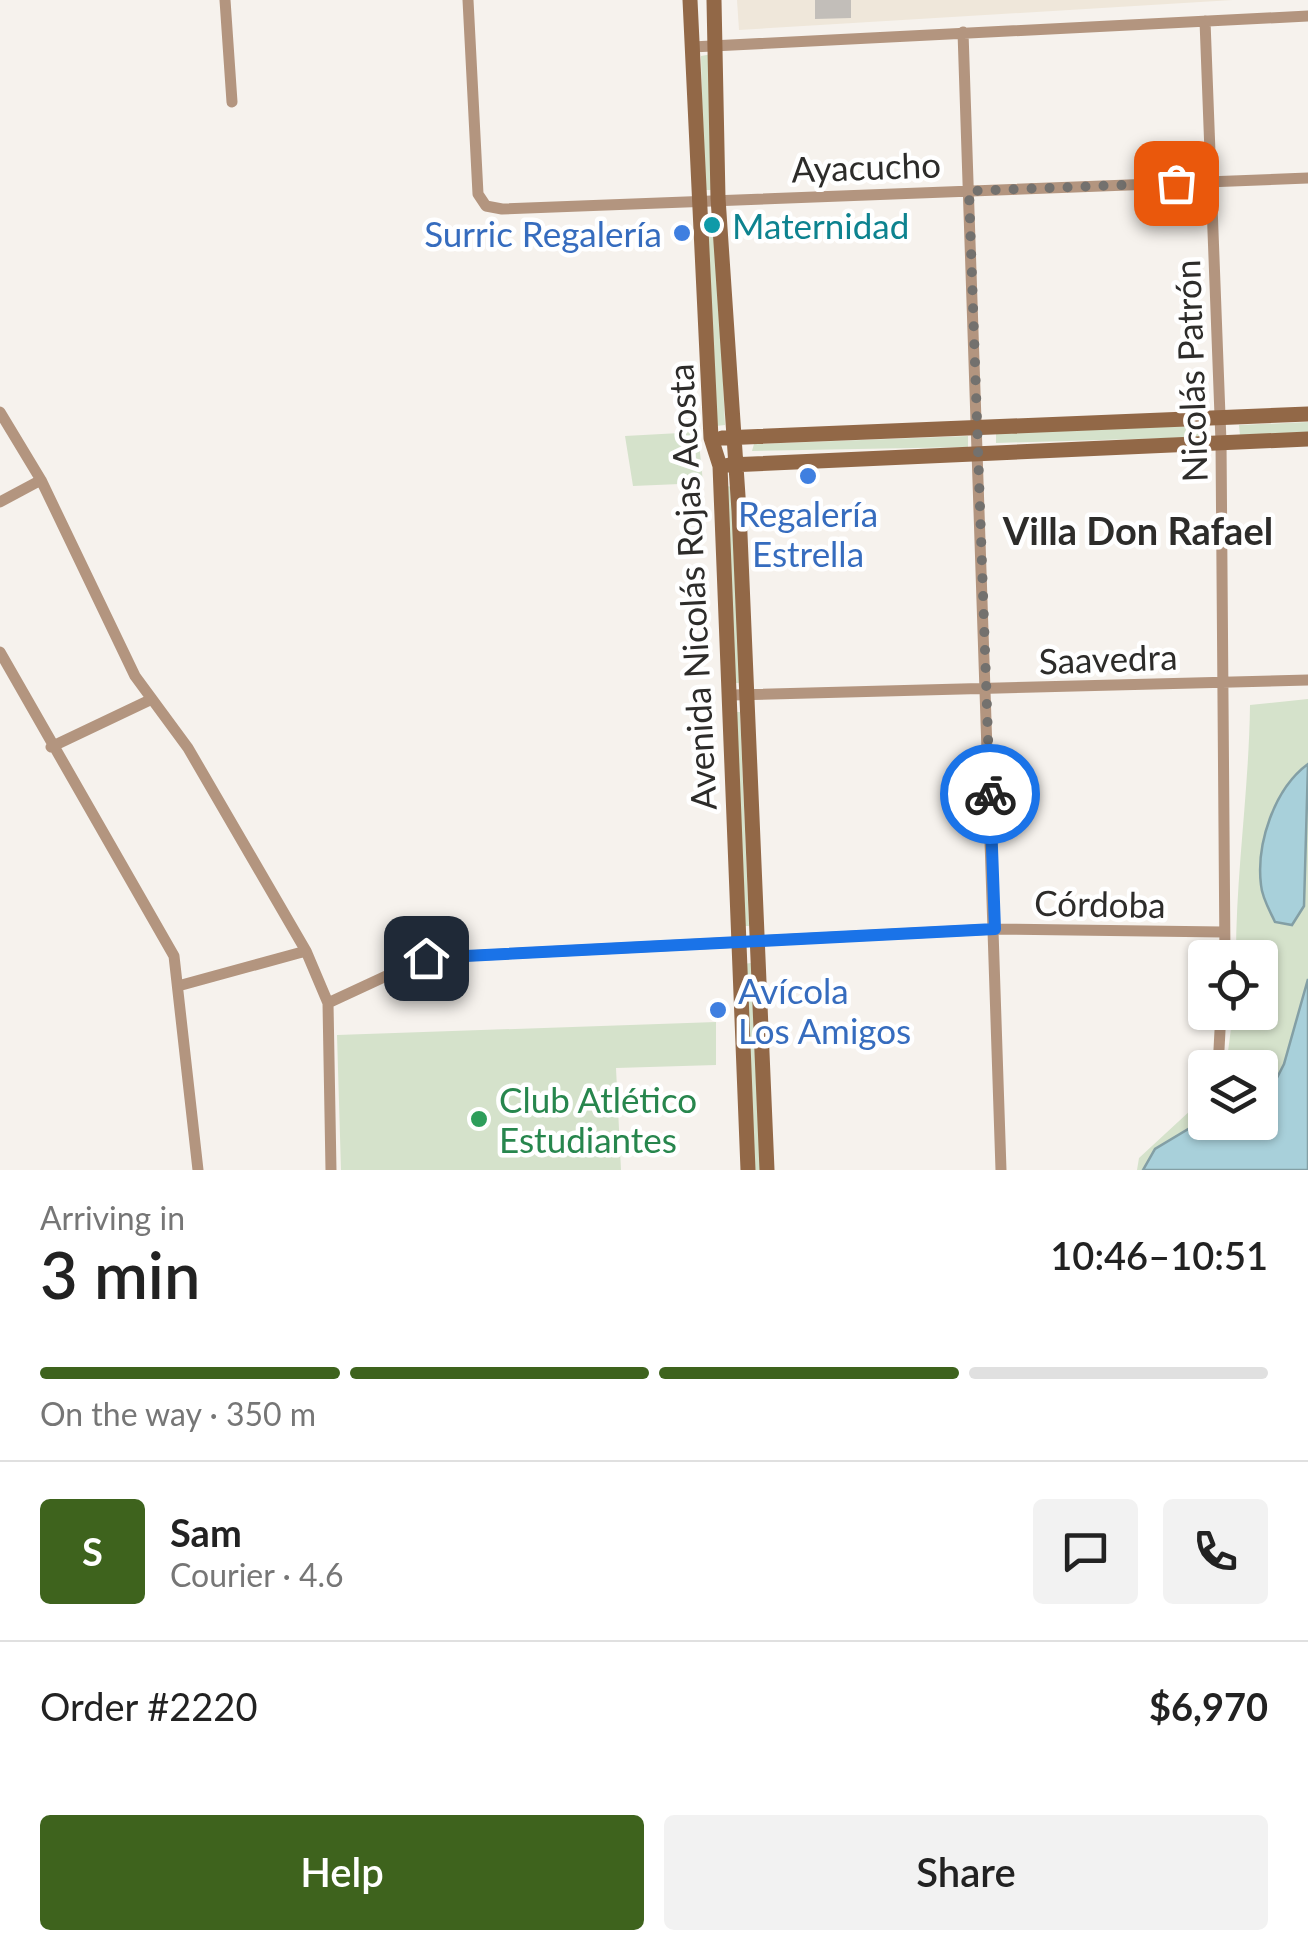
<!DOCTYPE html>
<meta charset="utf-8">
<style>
:root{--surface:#fff;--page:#f2f2f2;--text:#222;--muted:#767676;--line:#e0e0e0;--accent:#3e631d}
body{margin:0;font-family:Lato,sans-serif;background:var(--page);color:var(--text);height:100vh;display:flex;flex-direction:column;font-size:38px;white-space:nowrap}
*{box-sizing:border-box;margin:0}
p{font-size:32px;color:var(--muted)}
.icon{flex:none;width:55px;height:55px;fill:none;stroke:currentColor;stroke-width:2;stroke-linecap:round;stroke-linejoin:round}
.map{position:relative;height:1170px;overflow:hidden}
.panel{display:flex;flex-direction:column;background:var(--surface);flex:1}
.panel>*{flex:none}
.tools{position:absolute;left:1188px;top:940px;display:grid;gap:20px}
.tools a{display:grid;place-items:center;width:90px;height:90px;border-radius:10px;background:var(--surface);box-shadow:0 2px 8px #0004;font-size:50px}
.pin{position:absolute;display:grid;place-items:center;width:85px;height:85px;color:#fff;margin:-42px;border-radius:20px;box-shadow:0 5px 15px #0006}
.courier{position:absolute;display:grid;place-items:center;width:100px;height:100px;margin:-50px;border:8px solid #1a73e8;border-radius:50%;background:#fff;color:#222;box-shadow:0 2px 12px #0007}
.head em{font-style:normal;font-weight:600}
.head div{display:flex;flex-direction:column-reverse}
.head{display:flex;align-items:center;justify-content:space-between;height:170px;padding:0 40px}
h1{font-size:65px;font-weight:600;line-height:75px}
.bar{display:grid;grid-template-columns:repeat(4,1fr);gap:15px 10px;align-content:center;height:120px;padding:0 40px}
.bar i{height:12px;border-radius:8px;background:var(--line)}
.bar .on{background:var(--accent)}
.bar p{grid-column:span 4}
.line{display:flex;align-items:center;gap:25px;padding:0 40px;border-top:2px solid var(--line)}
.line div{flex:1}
.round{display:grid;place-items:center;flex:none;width:105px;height:105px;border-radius:10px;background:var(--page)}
.primary-button{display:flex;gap:20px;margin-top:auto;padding:20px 40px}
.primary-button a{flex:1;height:115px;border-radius:10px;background:var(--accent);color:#fff;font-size:40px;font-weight:600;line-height:115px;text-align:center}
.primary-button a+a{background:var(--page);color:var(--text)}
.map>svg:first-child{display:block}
.built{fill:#efe7da}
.green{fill:#d5e2cb}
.water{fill:#a8d0da;stroke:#839fa5;stroke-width:2.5}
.building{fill:#c2beb9}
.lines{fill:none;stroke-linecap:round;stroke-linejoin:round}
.minor{stroke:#b3957f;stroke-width:11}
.secondary{stroke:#926847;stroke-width:15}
.done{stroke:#73716e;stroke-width:10;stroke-dasharray:0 18}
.route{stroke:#1a73e8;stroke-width:12}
.culture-dot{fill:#0f9aa8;stroke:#fff;stroke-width:4}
.shop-dot{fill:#3f7fe0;stroke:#fff;stroke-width:4}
.leisure-dot{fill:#2e9e5b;stroke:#fff;stroke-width:4}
.labels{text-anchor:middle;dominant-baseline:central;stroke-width:9;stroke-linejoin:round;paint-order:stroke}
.street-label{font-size:35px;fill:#2d2c2a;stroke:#fff}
.culture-label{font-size:35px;fill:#0d838f;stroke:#fff;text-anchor:start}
.shop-label{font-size:35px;fill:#366cbe;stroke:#fff;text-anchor:end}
.leisure-label{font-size:35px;fill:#27864d;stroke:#fff;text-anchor:start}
.neighbourhood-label{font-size:38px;font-weight:bold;fill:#2d2c2a;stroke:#fff}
</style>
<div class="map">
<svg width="1308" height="1170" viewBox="0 0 1308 1170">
<rect width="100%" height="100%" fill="#f6f2ed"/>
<path class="built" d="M737,0H1233L739,30Z"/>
<path class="green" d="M712,54L714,190H704L701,56Z
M707,221H716L725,425L716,426Z
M1308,422V434L1240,436L1239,425Z
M1201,425V437L996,443V432Z
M698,432L703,483L633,486L625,436Z
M968,436V447L752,451L754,444Z
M727,486L732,487L740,683H734Z
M1308,699V1170H1137L1139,1158L1205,1097V1122H1260V1068L1226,1067L1233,1013L1260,1012V958L1236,957C1236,872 1249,790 1250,705Z
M733,712H740L749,926H742Z
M751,963L761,1170H753L743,964Z
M716,1022V1065L616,1068L621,1170H341L337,1035Z"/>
<path class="water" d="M1308,764L1304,906L1292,925L1275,922C1270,911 1262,898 1261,885C1256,844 1274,789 1308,764Z
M1308,979V1170H1143L1155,1149L1205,1119V1122H1260V1111L1284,1064Z"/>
<path class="building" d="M815,0H851V18L815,19Z"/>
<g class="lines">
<path class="minor" d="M225,0L232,102
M468,0L478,194L486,206L502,209L1308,178
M1205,21L1221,442L1225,958
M963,32L1001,1170
M692,47L1308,16
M0,412L41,480L135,676L188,748L306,951L328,1003L331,1170
M0,502L41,480
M0,652L174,956L198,1170
M731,695L1308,680
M51,747L152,699
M178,986L306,951
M328,1003L425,958L995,929L1222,932
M1218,1068L1221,1012"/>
<path class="secondary" d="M690,0L711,438L720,466L748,1170
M714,0L718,198L739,511L767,1170
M722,438L1308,414
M729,465L1308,439"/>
</g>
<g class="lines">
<path class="done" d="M990,794L969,191L1176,183"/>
<path class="route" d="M426,958L995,929L990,794"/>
</g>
<circle class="culture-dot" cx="712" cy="225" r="10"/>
<g class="shop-dot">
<circle cx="682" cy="233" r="10"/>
<circle cx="808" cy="476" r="10"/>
<circle cx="718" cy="1010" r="10"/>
</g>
<circle class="leisure-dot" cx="479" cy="1119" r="10"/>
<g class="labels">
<g class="street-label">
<text transform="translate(866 166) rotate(-2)">Ayacucho</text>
<text transform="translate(1190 371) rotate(-92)">Nicolás Patrón</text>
<text transform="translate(691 587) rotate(-93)">Avenida Nicolás Rojas Acosta</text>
<text transform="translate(1108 658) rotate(-2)">Saavedra</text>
<text transform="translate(1100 903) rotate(1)">Córdoba</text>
</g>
<g class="culture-label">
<text x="732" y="225">Maternidad</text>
</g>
<g class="shop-label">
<text x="662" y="233">Surric Regalería</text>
<text x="808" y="513" text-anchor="middle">Regalería<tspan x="808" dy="40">Estrella</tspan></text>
<text x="738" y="990" text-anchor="start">Avícola<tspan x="738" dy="40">Los Amigos</tspan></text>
</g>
<g class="leisure-label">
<text x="499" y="1099">Club Atlético<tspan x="499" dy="40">Estudiantes</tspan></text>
</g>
<g class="neighbourhood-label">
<text x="1138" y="530">Villa Don Rafael</text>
</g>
</g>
</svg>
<div class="tools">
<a><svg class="icon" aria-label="locate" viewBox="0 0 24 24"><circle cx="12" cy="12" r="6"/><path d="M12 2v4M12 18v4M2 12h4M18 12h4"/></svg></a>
<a><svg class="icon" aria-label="layers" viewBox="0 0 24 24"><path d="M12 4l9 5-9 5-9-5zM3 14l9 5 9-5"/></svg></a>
</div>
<div class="pin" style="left:1176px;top:183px;background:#ea580c"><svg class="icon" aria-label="bag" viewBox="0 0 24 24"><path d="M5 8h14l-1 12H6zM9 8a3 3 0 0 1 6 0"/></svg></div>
<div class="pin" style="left:426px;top:958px;background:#1f2937"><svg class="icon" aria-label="home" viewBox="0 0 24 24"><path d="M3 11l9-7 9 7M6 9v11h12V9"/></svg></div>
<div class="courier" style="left:990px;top:794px"><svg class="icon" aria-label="bike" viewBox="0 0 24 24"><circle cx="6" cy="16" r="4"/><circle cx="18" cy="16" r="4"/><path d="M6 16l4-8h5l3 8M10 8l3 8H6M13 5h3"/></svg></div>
</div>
<section class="panel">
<div class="head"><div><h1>3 min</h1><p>Arriving in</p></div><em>10:46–10:51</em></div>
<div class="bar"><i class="on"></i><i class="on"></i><i class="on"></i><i></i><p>On the way · 350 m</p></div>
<div class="line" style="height:180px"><b class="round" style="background:var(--accent);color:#fff">S</b><div><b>Sam</b><p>Courier · 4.6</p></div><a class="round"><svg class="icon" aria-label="chat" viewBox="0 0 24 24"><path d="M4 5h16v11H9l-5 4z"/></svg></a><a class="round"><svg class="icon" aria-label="phone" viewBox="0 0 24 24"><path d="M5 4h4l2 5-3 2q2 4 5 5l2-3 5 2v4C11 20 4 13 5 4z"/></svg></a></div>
<div class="line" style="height:130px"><div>Order #2220</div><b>$6,970</b></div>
<div class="primary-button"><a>Help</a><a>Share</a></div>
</section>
